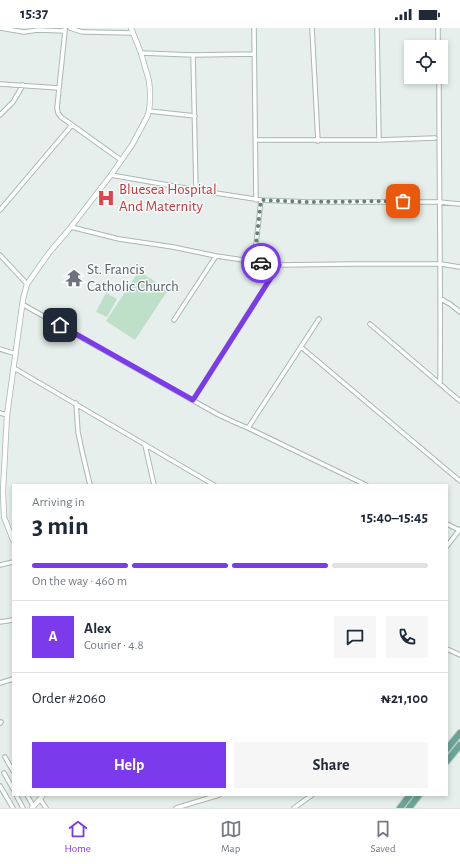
<!DOCTYPE html>
<meta charset="utf-8">
<style>
:root{--surface:#fff;--page:#f6f6f7;--text:#1f2937;--muted:#747a83;--line:#e0e1e3;--accent:#7c3aed}
body{margin:0;font-family:"Alegreya Sans",sans-serif;background:var(--page);color:var(--text);height:100vh;display:flex;flex-direction:column;font-size:15px;white-space:nowrap}
*{box-sizing:border-box;margin:0}
p{font-size:13px;color:var(--muted)}
.icon{flex:none;width:22px;height:22px;fill:none;stroke:currentColor;stroke-width:2;stroke-linecap:round;stroke-linejoin:round}
.map{position:relative;flex:1;overflow:hidden}
.sheet{position:absolute;left:12px;top:456px;width:436px;height:312px;display:flex;flex-direction:column;background:var(--surface);border-radius:0px;box-shadow:0 2px 6px #0003}
.sheet>*{flex:none}
.fabs{position:absolute;left:404px;top:12px;display:grid;gap:8px}
.fabs a{display:grid;place-items:center;width:44px;height:44px;border-radius:0px;background:var(--surface);box-shadow:0 2px 6px #0003;font-size:20px}
.pin{position:absolute;display:grid;place-items:center;width:34px;height:34px;color:#fff;margin:-17px;border-radius:8px;box-shadow:0 2px 6px #0006}
.courier{position:absolute;display:grid;place-items:center;width:40px;height:40px;margin:-20px;border:3px solid #7c3aed;border-radius:50%;background:#fff;color:#222;box-shadow:0 1px 5px #0007}
.summary em{font-style:normal;font-weight:700}
.summary div{display:flex;flex-direction:column-reverse}
.summary{display:flex;align-items:center;justify-content:space-between;height:68px;padding:0 20px}
h1{font-size:26px;font-weight:700;line-height:30px}
.bar{display:grid;grid-template-columns:repeat(4,1fr);gap:6px 4px;align-content:center;height:48px;padding:0 20px}
.bar i{height:5px;border-radius:3px;background:var(--line)}
.bar .selected{background:var(--accent)}
.bar p{grid-column:span 4}
.line{display:flex;align-items:center;gap:10px;padding:0 20px;border-top:1px solid var(--line)}
.line div{flex:1}
.round{display:grid;place-items:center;flex:none;width:42px;height:42px;border-radius:0px;background:var(--page)}
.button{display:flex;gap:8px;margin-top:auto;padding:8px 20px}
.button a{flex:1;height:46px;border-radius:0px;background:var(--accent);color:#fff;font-size:16px;font-weight:700;line-height:46px;text-align:center}
.button a+a{background:var(--page);color:var(--text)}
.status{display:flex;justify-content:space-between;align-items:center;height:28px;padding:0 20px;background:var(--surface);direction:ltr}
.status svg{height:11px;fill:currentColor}
.menu{display:flex;justify-content:space-around;align-items:center;height:56px;border-top:1px solid var(--line);background:var(--surface);font-size:11px;color:var(--muted)}
.menu a{display:grid;justify-items:center;gap:2px}
.menu .selected{color:var(--accent)}
.map>svg:first-child{display:block}
.green{fill:#bfe0c8}
.lines{fill:none;stroke-linecap:round;stroke-linejoin:round}
.minor-casing{stroke:#a8b8b2;stroke-width:5.5}
.tertiary-casing{stroke:#a8b8b2;stroke-width:6}
.primary-casing{stroke:#c2cac8;stroke-width:8}
.minor{stroke:#fff;stroke-width:3.5}
.tertiary{stroke:#fff;stroke-width:4.5}
.primary{stroke:#6aa596;stroke-width:6}
.done{stroke:#687f78;stroke-width:4;stroke-dasharray:0 7.2}
.route{stroke:#7c3aed;stroke-width:5}
.labels{text-anchor:middle;dominant-baseline:central;stroke-width:3;stroke-linejoin:round;paint-order:stroke}
.health-label{font-size:15px;fill:#be3a42;stroke:#f7fbf9;text-anchor:start}
.worship-label{font-size:15px;fill:#5b616d;stroke:#f7fbf9;text-anchor:start}
</style>
<div class="status"><b>15:37</b><svg viewBox="0 0 49 12"><path d="M0 12V9h3v3zM5 12V6h3v6zM10 12V3h3v9zM15 12V0h3v12zM26 1h20v11H26zM47 4h2v5h-2z"/></svg></div>
<div class="map">
<svg width="460" height="780" viewBox="0 0 460 780">
<rect width="100%" height="100%" fill="#e6efeb"/>
<path class="green" d="M139,243L168,262L135,312L106,293Z
M106,265L117,271L107,289L96,284Z"/>
<g class="lines">
<g class="minor-casing">
<path id="minor" d="M0,0L24,4L38,2L65,3V0
M70,0L82,4H87L133,5
M254,0L256,172
M312,0L318,113
M377,0L379,112
M438,0V19
M65,3L57,80L58,85L61,89L121,132
M141,25L193,27L254,26
M193,27L196,162
M439,49C439,151 441,254 440,356
M0,56L59,60
M149,83L195,88
M0,87L13,74L23,57
M256,112H379L435,110
M111,147L196,162L261,172L308,174H439L460,176
M0,182L72,97
M71,199L119,211L173,219L216,228L279,237L353,236H441L460,239
M0,227L27,256
M254,234L261,172
M441,271L450,276L460,284
M22,276L217,386L234,394L248,400L366,457
M174,292L216,228
M370,296L460,373
M301,319L460,453
M0,321L16,326
M14,340L214,457
M193,372L279,237
M76,375L78,404L82,423L90,457
M0,385L7,387
M248,400L319,291
M145,417L154,457
M447,496L459,502
M447,518L460,501
M0,537L13,534
M0,594L13,592
M447,621L460,627
M0,655L13,651
M0,695L1,694
M5,729L13,743
M4,745L13,761
M0,758L13,780
M16,767L23,780
M27,767L33,778
M40,771L46,780
M176,780L219,767
M294,780L312,767"/>
</g>
<g class="tertiary-casing">
<path id="tertiary" d="M13,512L4,489L3,463L7,387L23,271L27,256L49,225L71,199L111,147L132,117L147,89L149,83L150,73V63L149,53L141,25L131,0
M32,780L40,771L43,767"/>
</g>
<g class="primary-casing">
<path id="primary" d="M447,721L460,705
M447,733L460,717
M400,780L410,767
M409,780L419,767"/>
</g>
<use href="#minor" class="minor"/>
<use href="#tertiary" class="tertiary"/>
<use href="#primary" class="primary"/>
</g>
<g class="lines">
<path class="done" d="M261,235L254,234L261,172L308,174L403,173"/>
<path class="route" d="M60,297L193,372L279,237L261,235"/>
</g>
<defs>
<g id="hospital-bare" transform="scale(1.38)"><path d="M-5-5h3v3.5h4V-5h3V5h-3V1.5h-4V5h-3Z" fill="#e0444e" stroke="#f7fbf9" stroke-width="2.5" paint-order="stroke"/></g>
<g id="temple-bare" transform="scale(1.38)"><path d="M0-6L5-2H3V0L6.5 2.5H4V6H1.5V3h-3V6H-4V2.5H-6.5L-3 0V-2H-5Z" fill="#6b7280" stroke="#f7fbf9" stroke-width="2.5" paint-order="stroke"/></g>
</defs>
<g fill-rule="evenodd">
<use href="#hospital-bare" x="106" y="170"/>
<use href="#temple-bare" x="74" y="250"/>
</g>
<g class="labels">
<g class="health-label">
<text x="119" y="161">Bluesea Hospital<tspan x="119" dy="17">And Maternity</tspan></text>
</g>
<g class="worship-label">
<text x="87" y="241">St. Francis<tspan x="87" dy="17">Catholic Church</tspan></text>
</g>
</g>
</svg>
<div class="fabs">
<a><svg class="icon" aria-label="locate" viewBox="0 0 24 24"><circle cx="12" cy="12" r="6"/><path d="M12 2v4M12 18v4M2 12h4M18 12h4"/></svg></a>
</div>
<div class="pin" style="left:403px;top:173px;background:#ea580c"><svg class="icon" aria-label="bag" viewBox="0 0 24 24"><path d="M5 8h14l-1 12H6zM9 8a3 3 0 0 1 6 0"/></svg></div>
<div class="pin" style="left:60px;top:297px;background:#1f2937"><svg class="icon" aria-label="home" viewBox="0 0 24 24"><path d="M3 11l9-7 9 7M6 9v11h12V9"/></svg></div>
<div class="courier" style="left:261px;top:235px"><svg class="icon" aria-label="car" viewBox="0 0 24 24"><path d="M5 17H2v-5l4-1 3-4h7l3 4 3 1v5h-3M9 17h6M6 11h13"/><circle cx="7" cy="17" r="2"/><circle cx="17" cy="17" r="2"/></svg></div>
<section class="sheet">
<div class="summary"><div><h1>3 min</h1><p>Arriving in</p></div><em>15:40–15:45</em></div>
<div class="bar"><i class="selected"></i><i class="selected"></i><i class="selected"></i><i></i><p>On the way · 460 m</p></div>
<div class="line" style="height:72px"><b class="round" style="background:var(--accent);color:#fff">A</b><div><b>Alex</b><p>Courier · 4.8</p></div><a class="round"><svg class="icon" aria-label="chat" viewBox="0 0 24 24"><path d="M4 5h16v11H9l-5 4z"/></svg></a><a class="round"><svg class="icon" aria-label="phone" viewBox="0 0 24 24"><path d="M5 4h4l2 5-3 2q2 4 5 5l2-3 5 2v4C11 20 4 13 5 4z"/></svg></a></div>
<div class="line" style="height:52px"><div>Order #2060</div><b>₦21,100</b></div>
<div class="button"><a>Help</a><a>Share</a></div>
</section>
</div>
<nav class="menu">
<a class="selected"><svg class="icon" aria-label="home" viewBox="0 0 24 24"><path d="M3 11l9-7 9 7M6 9v11h12V9"/></svg>Home</a>
<a><svg class="icon" aria-label="map" viewBox="0 0 24 24"><path d="M3 6l6-2 6 2 6-2v14l-6 2-6-2-6 2zM9 4v14M15 6v14"/></svg>Map</a>
<a><svg class="icon" aria-label="saved" viewBox="0 0 24 24"><path d="M7 4h10v16l-5-4-5 4z"/></svg>Saved</a>
</nav>
